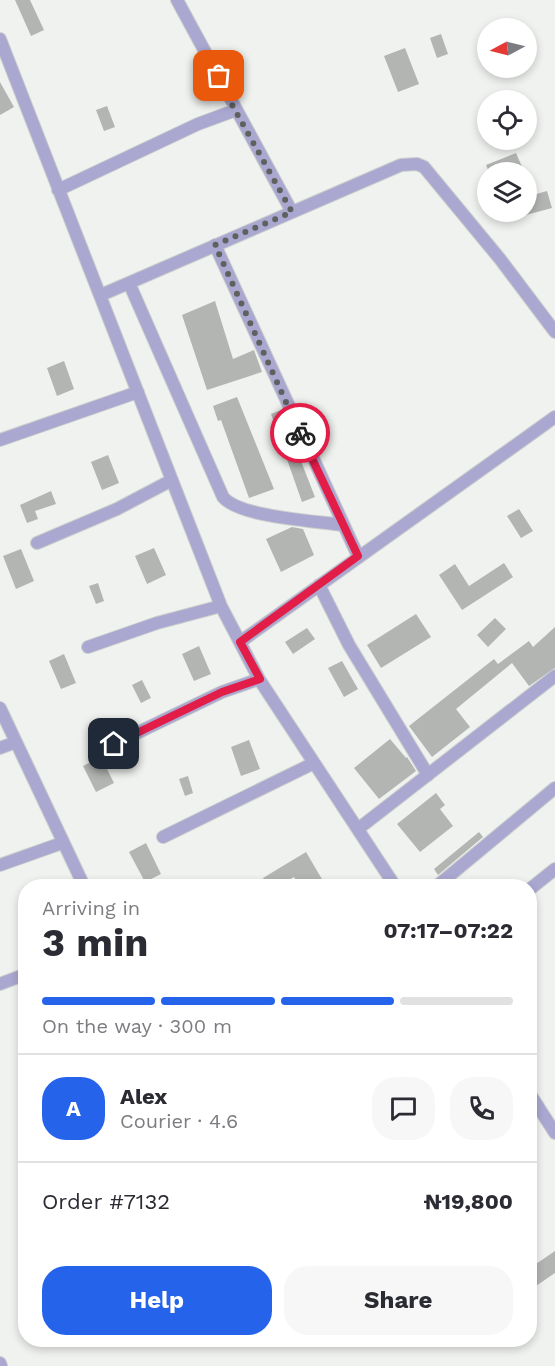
<!DOCTYPE html>
<meta charset="utf-8">
<style>
:root{--surface:#fff;--page:#f7f7f7;--text:#2b2b33;--muted:#7c7c81;--line:#e1e1e2;--accent:#2563eb}
body{margin:0;font-family:"Work Sans",sans-serif;background:var(--page);color:var(--text);height:100vh;display:flex;flex-direction:column;font-size:22px;white-space:nowrap}
*{box-sizing:border-box;margin:0}
p{font-size:20px;color:var(--muted)}
.icon{flex:none;width:33px;height:33px;fill:none;stroke:currentColor;stroke-width:2;stroke-linecap:round;stroke-linejoin:round}
.map{position:relative;flex:1;overflow:hidden}
.details{position:absolute;left:18px;top:879px;width:519px;height:468px;display:flex;flex-direction:column;background:var(--surface);border-radius:24px;box-shadow:0 3px 9px #0003}
.details>*{flex:none}
.needle{width:39px;rotate:263deg}
.controls{position:absolute;left:477px;top:18px;display:grid;gap:12px}
.controls a{display:grid;place-items:center;width:60px;height:60px;border-radius:50%;background:var(--surface);box-shadow:0 3px 9px #0003;font-size:30px}
.pin{position:absolute;display:grid;place-items:center;width:51px;height:51px;color:#fff;margin:-26px;border-radius:12px;box-shadow:0 3px 9px #0006}
.courier{position:absolute;display:grid;place-items:center;width:60px;height:60px;margin:-30px;border:4px solid #e11d48;border-radius:50%;background:#fff;color:#222;box-shadow:0 2px 8px #0007}
.head em{font-style:normal;font-weight:700}
.head div{display:flex;flex-direction:column-reverse}
.head{display:flex;align-items:center;justify-content:space-between;height:102px;padding:0 24px}
h1{font-size:39px;font-weight:700;line-height:45px}
.bar{display:grid;grid-template-columns:repeat(4,1fr);gap:9px 6px;align-content:center;height:72px;padding:0 24px}
.bar i{height:8px;border-radius:4px;background:var(--line)}
.bar .selected{background:var(--accent)}
.bar p{grid-column:span 4}
.line{display:flex;align-items:center;gap:15px;padding:0 24px;border-top:2px solid var(--line)}
.line div{flex:1}
.round{display:grid;place-items:center;flex:none;width:63px;height:63px;border-radius:24px;background:var(--page)}
.button{display:flex;gap:12px;margin-top:auto;padding:12px 24px}
.button a{flex:1;height:69px;border-radius:24px;background:var(--accent);color:#fff;font-size:24px;font-weight:700;line-height:69px;text-align:center}
.button a+a{background:var(--page);color:var(--text)}
.map>svg:first-child{display:block}
.building{fill:#b2b5b2}
.lines{fill:none;stroke-linecap:round;stroke-linejoin:round}
.street-casing{stroke:#cccecc;stroke-width:14}
.street{stroke:#aaa8d1;stroke-width:12}
.done{stroke:#60615f;stroke-width:6;stroke-dasharray:0 10.8}
.route{stroke:#e11d48;stroke-width:8}
</style>
<div class="map">
<svg width="555" height="1366" viewBox="0 0 555 1366">
<rect width="100%" height="100%" fill="#f0f2ef"/>
<path class="building" d="M15,0H30L44,30L31,36Z
M441,34L448,54L437,58L430,38Z
M405,48L419,84L398,92L384,56Z
M0,82L14,107L0,115Z
M107,106L115,127L104,131L96,110Z
M516,153L523,169L515,172H489L486,165Z
M547,191L552,208L526,215V197Z
M215,301L233,359L254,350L262,372L207,390L182,315Z
M64,361L74,389L57,396L47,368Z
M237,397L274,489L249,498L221,420L218,421L213,406Z
M281,410L315,497L302,502L271,414Z
M108,455L119,483L102,490L91,462Z
M51,491L56,504L35,511L38,519L27,523L20,505Z
M519,509L533,531L521,538L507,516Z
M292,527L303,529L314,555L281,572L266,539Z
M154,548L166,575L147,584L135,556Z
M21,549L34,581L16,589L3,556Z
M504,563L513,577L462,610L439,575L455,564L469,586Z
M98,583L104,601L96,604L89,586Z
M416,614L431,637L381,668L367,645Z
M495,618L506,629L488,647L477,635Z
M555,627V668L529,686L512,663L456,709L470,727L432,757L409,726L494,659L498,664L529,641L533,647Z
M307,628L315,639L293,654L285,642Z
M199,646L211,674L194,681L182,654Z
M64,654L76,683L61,689L49,661Z
M342,661L358,689L344,697L328,668Z
M142,680L151,698L141,703L132,685Z
M390,739L406,758L407,757L416,771L379,799L354,768Z
M249,740L260,769L241,776L231,747Z
M101,757L114,783L96,792L83,766Z
M188,776L193,793L185,796L179,779Z
M436,793L445,805L440,809L453,826L420,852L397,824Z
M479,832L483,837L438,875L434,869Z
M146,843L161,874L145,882L129,852Z
M306,852L326,886H300L294,877L278,886H268L263,878Z
M555,1251V1273L530,1290V1268Z"/>
<g class="lines">
<g class="street-casing">
<path id="street" d="M177,0L292,212
M0,39L221,606L259,679L395,886
M58,190L198,124L236,110
M215,245L358,556
M129,283L223,497C239,517 315,521 342,525
M101,295L401,165L417,164L424,167L500,259L555,332
M0,440L138,392
M37,543L117,509L172,480
M319,585L349,645L428,775
M240,642L555,417
M88,647L157,623L221,606
M0,708L84,886
M114,744L222,692L259,679
M0,748L16,742
M358,829L555,676
M163,837L314,763
M0,865L62,843
M437,886L555,788
M530,889L555,869
M0,984L26,974
M530,1094L555,1133
M0,1363L1,1366"/>
</g>
<use href="#street" class="street"/>
</g>
<g class="lines">
<path class="done" d="M219,76L231,103L292,212L215,245L300,433"/>
<path class="route" d="M114,744L222,692L260,679L240,642L358,556L300,433"/>
</g>
</svg>
<div class="controls">
<a><svg class="needle" viewBox="-14 -14 28 28"><path d="M0-13l5 13h-10z" fill="#e53935"/><path d="M0 13l5-13h-10z" fill="#7c7c81"/></svg></a>
<a><svg class="icon" aria-label="locate" viewBox="0 0 24 24"><circle cx="12" cy="12" r="6"/><path d="M12 2v4M12 18v4M2 12h4M18 12h4"/></svg></a>
<a><svg class="icon" aria-label="layers" viewBox="0 0 24 24"><path d="M12 4l9 5-9 5-9-5zM3 14l9 5 9-5"/></svg></a>
</div>
<div class="pin" style="left:219px;top:76px;background:#ea580c"><svg class="icon" aria-label="bag" viewBox="0 0 24 24"><path d="M5 8h14l-1 12H6zM9 8a3 3 0 0 1 6 0"/></svg></div>
<div class="pin" style="left:114px;top:744px;background:#1f2937"><svg class="icon" aria-label="home" viewBox="0 0 24 24"><path d="M3 11l9-7 9 7M6 9v11h12V9"/></svg></div>
<div class="courier" style="left:300px;top:433px"><svg class="icon" aria-label="bike" viewBox="0 0 24 24"><circle cx="6" cy="16" r="4"/><circle cx="18" cy="16" r="4"/><path d="M6 16l4-8h5l3 8M10 8l3 8H6M13 5h3"/></svg></div>
<section class="details">
<div class="head"><div><h1>3 min</h1><p>Arriving in</p></div><em>07:17–07:22</em></div>
<div class="bar"><i class="selected"></i><i class="selected"></i><i class="selected"></i><i></i><p>On the way · 300 m</p></div>
<div class="line" style="height:108px"><b class="round" style="background:var(--accent);color:#fff">A</b><div><b>Alex</b><p>Courier · 4.6</p></div><a class="round"><svg class="icon" aria-label="chat" viewBox="0 0 24 24"><path d="M4 5h16v11H9l-5 4z"/></svg></a><a class="round"><svg class="icon" aria-label="phone" viewBox="0 0 24 24"><path d="M5 4h4l2 5-3 2q2 4 5 5l2-3 5 2v4C11 20 4 13 5 4z"/></svg></a></div>
<div class="line" style="height:78px"><div>Order #7132</div><b>₦19,800</b></div>
<div class="button"><a>Help</a><a>Share</a></div>
</section>
</div>
